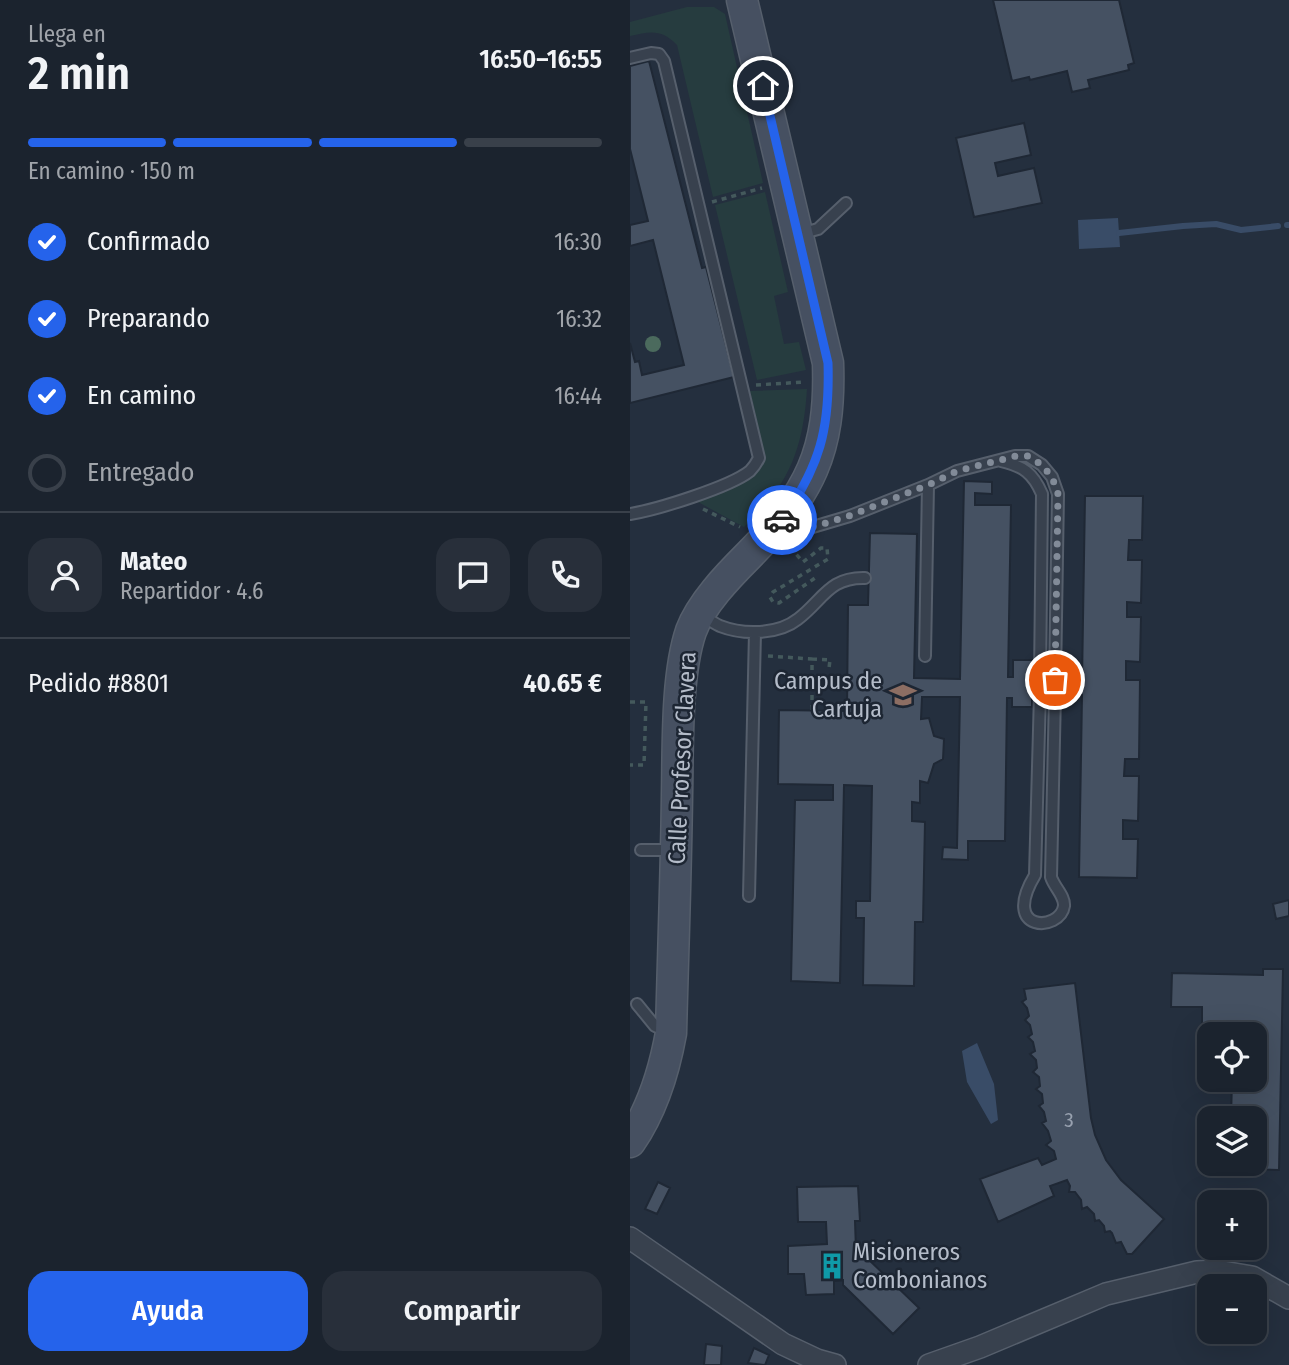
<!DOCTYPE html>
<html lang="es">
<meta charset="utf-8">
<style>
:root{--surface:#1b232e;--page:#282f3a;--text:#f1f3f6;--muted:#a0a4aa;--line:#39404a;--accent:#2563eb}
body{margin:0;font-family:"Fira Sans Condensed",sans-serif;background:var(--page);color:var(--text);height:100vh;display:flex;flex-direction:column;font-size:26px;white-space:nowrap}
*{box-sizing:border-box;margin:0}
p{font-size:23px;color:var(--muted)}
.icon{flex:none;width:38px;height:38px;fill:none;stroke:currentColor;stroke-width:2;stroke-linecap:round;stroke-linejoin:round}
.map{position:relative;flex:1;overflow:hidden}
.sheet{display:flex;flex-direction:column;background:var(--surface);width:630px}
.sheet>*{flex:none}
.fabs{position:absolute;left:567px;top:1022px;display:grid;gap:14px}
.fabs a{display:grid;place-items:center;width:70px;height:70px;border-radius:14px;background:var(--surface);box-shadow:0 7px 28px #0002,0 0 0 2px var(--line);font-size:35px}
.pin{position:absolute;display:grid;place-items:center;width:60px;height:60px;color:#fff;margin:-30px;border:4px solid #fff;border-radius:50%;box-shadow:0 2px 7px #0007}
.courier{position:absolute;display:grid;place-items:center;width:70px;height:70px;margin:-35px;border:5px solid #2563eb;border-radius:50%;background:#fff;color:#222;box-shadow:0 2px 9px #0007}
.summary em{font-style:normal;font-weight:600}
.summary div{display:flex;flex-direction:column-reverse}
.summary{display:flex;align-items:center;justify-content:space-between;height:119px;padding:0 28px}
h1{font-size:46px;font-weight:600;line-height:52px}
.bar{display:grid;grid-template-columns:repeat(4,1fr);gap:10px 7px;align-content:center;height:84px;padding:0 28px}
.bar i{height:9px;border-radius:5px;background:var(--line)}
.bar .current{background:var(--accent)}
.bar p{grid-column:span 4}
.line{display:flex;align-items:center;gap:18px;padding:0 28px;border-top:2px solid var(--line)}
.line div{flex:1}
.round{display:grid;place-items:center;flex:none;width:74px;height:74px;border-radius:21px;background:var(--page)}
ol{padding:0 28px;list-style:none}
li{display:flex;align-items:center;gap:21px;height:77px}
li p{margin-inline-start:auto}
li .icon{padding:7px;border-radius:50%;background:var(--accent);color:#fff;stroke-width:4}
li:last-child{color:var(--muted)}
li i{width:38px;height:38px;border:4px solid var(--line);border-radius:50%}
.button{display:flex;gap:14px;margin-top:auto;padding:14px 28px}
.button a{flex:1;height:80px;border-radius:21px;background:var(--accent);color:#fff;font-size:28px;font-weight:600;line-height:80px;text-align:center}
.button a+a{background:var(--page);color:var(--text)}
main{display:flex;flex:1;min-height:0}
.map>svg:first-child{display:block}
.green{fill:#263c3f}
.water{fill:#394c67}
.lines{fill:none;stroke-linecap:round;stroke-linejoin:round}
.stream{stroke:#394c67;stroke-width:6}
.building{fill:#455162;stroke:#1f2835;stroke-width:2}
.lane-casing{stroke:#565f6c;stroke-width:14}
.street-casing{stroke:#565f6c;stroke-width:24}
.secondary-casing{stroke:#565f6c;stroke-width:33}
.path{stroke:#44595c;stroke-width:3.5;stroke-dasharray:5 5;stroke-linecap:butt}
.lane{stroke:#38414e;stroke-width:10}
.street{stroke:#38414e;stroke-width:21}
.secondary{stroke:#465061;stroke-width:30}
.tree{fill:#4b6a5d}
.done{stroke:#828b98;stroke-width:7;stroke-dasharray:0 12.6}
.route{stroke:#2563eb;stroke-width:9}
.labels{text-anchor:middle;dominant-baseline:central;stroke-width:5;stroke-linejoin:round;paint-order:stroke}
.number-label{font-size:21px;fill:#98a1af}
.poi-label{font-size:24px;fill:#b4bcc9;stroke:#1d2633;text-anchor:end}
.street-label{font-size:24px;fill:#b4bcc9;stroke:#1d2633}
</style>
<main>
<section class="sheet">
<div class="summary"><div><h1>2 min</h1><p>Llega en</p></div><em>16:50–16:55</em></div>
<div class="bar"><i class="current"></i><i class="current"></i><i class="current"></i><i></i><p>En camino · 150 m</p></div>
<ol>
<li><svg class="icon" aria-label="check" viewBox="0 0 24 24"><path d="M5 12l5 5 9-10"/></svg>Confirmado<p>16:30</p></li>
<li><svg class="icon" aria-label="check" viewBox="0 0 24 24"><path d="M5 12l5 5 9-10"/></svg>Preparando<p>16:32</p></li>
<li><svg class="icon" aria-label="check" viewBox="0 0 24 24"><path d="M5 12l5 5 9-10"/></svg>En camino<p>16:44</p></li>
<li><i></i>Entregado</li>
</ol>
<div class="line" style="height:126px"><a class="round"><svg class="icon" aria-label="person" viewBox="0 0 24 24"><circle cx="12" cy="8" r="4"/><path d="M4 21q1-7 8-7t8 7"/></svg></a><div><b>Mateo</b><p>Repartidor · 4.6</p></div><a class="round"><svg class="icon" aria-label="chat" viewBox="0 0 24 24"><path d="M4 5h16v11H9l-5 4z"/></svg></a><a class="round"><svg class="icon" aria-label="phone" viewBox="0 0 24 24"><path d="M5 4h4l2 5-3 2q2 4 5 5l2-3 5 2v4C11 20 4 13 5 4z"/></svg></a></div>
<div class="line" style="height:91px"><div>Pedido #8801</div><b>40.65 €</b></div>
<div class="button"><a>Ayuda</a><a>Compartir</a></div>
</section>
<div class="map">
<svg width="659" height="1365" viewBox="0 0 659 1365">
<rect width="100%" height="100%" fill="#242f3e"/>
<path class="green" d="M57,7H84L95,14L133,183L83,197L47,45C32,29 21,31 0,36V22Z
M135,192L158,292L144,296L154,344L169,342L176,370L127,380L85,205Z
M177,389C173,450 159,485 114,527L68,502C145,469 138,470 120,391Z"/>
<path class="water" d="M488,218L490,247L449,249L448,220Z
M347,1043L364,1084L368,1120L361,1124L337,1082L332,1051Z"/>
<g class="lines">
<path class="stream" d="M657,225H659
M489,233L553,226L586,224L611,230L648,226"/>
</g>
<path class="building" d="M363,0H489L504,63L498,65L499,70L458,80L460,88L442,92L437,71L400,80L399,77L382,81Z
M19,61L72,268L76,267L104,377L0,403V343L5,362L9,361L12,375L54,365L23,240L0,246V225L18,221L0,149V66Z
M394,123L401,155L365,163L368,176L404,168L412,203L344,217L326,138Z
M334,481L362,482V494L345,493V505H381L378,677H383V660H403V680L452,681L455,496H513L512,540H499L498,560H512L511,603L497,602V617H511L510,662L496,661V680H510L509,759H495L494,776H509L508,821L493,820V839H508L507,878L449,877L452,695L402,694V707H382V698H377L375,841H338V860L312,859L313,847L327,848L330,697H292L291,719L299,718L304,736L314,739L313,759L304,764L298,783L290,781V803L282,802V821L295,822L293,922H285L284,986L233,985L234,918H226V901H240L242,786L214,785L210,983L161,981L165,800H203V785L148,784L149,710L217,711L218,605H238L240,533L287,534L284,678L330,679Z
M659,900V916L646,919L643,904Z
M633,969H653L649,1170L600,1169V1164H625V1118H601L602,1080H625V1034H603V1024L572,1023V1007H541L542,973L633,975Z
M445,983L461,1118L465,1135L476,1160L491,1180L534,1219L502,1254H497L491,1242L486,1243L482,1233L480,1231L475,1232L474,1226L469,1220L465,1221L464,1214L457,1207L452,1209L451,1200L445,1192H439L440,1186L437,1180L420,1186L424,1196L368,1222L350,1179L408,1158L412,1165L426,1159L424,1151L416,1145L421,1141L418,1131L412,1123L416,1121L414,1112L409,1106L413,1103L412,1094L406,1089L410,1086L409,1077L403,1072L407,1068L406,1060L400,1054L405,1051L403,1042L398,1037L402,1034L400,1025L395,1020L399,1016L397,1008L392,1002L396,999L394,989Z
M28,1182L40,1188L27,1214L15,1209Z
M228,1186L230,1221H225L226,1250L234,1258L236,1257L289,1308L263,1334L213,1285V1280L204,1281V1294L176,1295L174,1274H158V1246L197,1244L196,1222H168L167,1187Z
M76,1344L92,1346L91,1365H74Z
M124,1348L139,1355L135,1365L118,1363Z"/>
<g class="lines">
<g class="lane-casing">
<path id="lane" d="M0,58L21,53L29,54L34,61L129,458C127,462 123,468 120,471C100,487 26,510 0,514
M170,234L188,229L216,203
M371,461C393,466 403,473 412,494L410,680
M150,523L176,529L220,516L298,485L327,471L385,456H398L412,465L422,477L428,494L425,680
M71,614C77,618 83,623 90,626C113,635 148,635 168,619C193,600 199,577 235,578
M295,656L298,485
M410,694L405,875C370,933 430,932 434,906C435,896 424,887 421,877L425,694
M11,850H43
M119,896L125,632
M7,1004L25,1026L38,1032"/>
</g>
<g class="street-casing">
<path id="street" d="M0,1238L153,1344L187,1360L205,1365
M299,1365L350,1347L476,1294L567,1272L587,1271L622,1277L659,1298"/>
</g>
<g class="secondary-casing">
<path id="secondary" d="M0,1142C22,1110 34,1072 41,1033C43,954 46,874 47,795C48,748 46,675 61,631C71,604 98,576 118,556C180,493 201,452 198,363L112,0"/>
</g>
<path class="path" d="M82,202L132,188
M126,385L174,382
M73,509L110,527
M160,547L173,562L191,548H197L198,559L143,592L140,597L143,602L149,603L185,578L187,579
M138,656L182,659V710
M182,659L200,660L199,668
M0,702H16L14,765H0"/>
<use href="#lane" class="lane"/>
<use href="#street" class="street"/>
<use href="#secondary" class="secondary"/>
</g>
<circle class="tree" cx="23" cy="344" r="8"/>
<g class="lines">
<path class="done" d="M152,520L150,523L176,529L219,516L298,485L327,471L386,456H398L412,465L422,477L428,494L425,680"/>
<path class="route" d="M133,86L198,363C200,429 190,466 152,520"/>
</g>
<defs>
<g id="university-bare" transform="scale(2.1)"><path d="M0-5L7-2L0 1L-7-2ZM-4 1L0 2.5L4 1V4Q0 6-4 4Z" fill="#8d6e63" stroke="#1d2633" stroke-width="2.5" paint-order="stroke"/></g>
<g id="building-bare" transform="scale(2.1)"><path d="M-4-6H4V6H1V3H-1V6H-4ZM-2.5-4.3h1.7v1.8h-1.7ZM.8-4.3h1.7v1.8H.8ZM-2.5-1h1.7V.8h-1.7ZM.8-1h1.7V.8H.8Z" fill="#0f9aa8" stroke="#1d2633" stroke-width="2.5" paint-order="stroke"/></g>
</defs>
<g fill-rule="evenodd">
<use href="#university-bare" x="273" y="695"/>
<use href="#building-bare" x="202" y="1266"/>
</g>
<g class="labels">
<g class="number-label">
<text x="439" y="1120">3</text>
</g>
<g class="poi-label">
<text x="252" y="681">Campus de<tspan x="252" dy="28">Cartuja</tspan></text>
<text x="223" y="1252" text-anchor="start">Misioneros<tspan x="223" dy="28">Combonianos</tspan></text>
</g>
<g class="street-label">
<text transform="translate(52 758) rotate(-87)">Calle Profesor Clavera</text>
</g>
</g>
</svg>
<div class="fabs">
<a><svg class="icon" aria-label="locate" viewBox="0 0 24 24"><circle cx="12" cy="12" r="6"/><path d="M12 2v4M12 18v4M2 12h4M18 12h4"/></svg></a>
<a><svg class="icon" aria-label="layers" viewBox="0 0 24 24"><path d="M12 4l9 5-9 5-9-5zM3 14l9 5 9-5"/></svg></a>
<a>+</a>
<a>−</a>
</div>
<div class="pin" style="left:425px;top:680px;background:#ea580c"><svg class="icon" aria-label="bag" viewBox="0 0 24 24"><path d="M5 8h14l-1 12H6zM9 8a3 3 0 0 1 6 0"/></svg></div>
<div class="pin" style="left:133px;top:86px;background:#1f2937"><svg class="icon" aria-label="home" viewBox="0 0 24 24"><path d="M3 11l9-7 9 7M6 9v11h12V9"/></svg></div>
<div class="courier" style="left:152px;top:520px"><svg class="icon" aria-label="car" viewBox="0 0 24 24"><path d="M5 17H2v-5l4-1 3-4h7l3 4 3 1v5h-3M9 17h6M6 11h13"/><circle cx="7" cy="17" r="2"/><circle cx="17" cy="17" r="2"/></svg></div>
</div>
</main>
